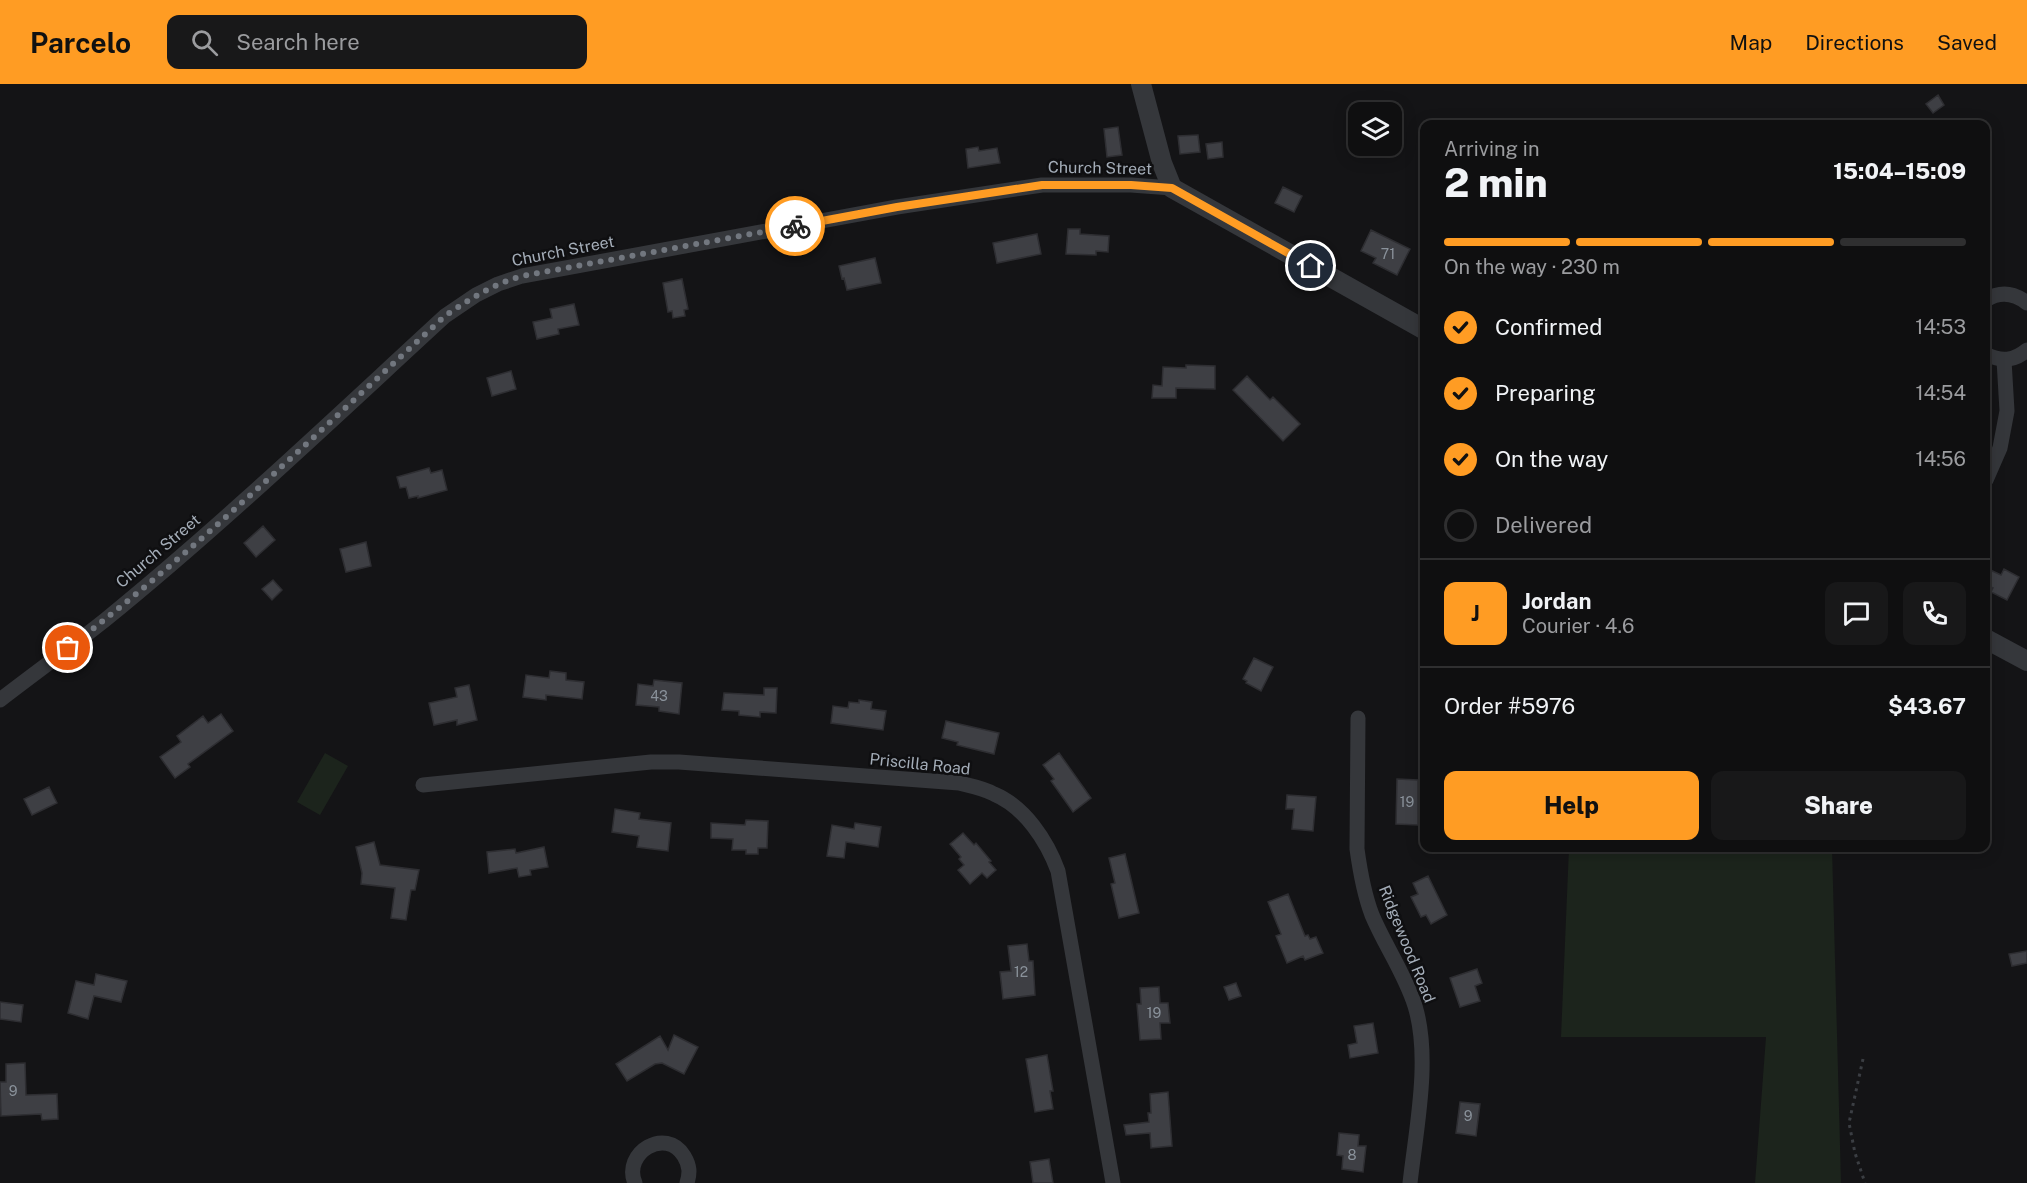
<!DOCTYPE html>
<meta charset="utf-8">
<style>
:root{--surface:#0f0f10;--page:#181819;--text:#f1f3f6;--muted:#9b9c9f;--line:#2f2f30;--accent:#ff9c23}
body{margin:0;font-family:"Public Sans",sans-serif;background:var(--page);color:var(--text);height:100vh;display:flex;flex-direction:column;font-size:22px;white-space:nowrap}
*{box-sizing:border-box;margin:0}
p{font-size:20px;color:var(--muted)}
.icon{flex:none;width:33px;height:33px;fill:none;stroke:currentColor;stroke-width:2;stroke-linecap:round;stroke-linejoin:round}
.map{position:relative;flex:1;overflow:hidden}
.panel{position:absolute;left:1420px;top:36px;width:570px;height:732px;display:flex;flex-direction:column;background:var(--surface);border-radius:12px;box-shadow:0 3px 15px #0003,0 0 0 2px var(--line)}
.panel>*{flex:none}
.tools{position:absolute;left:1348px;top:18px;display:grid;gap:12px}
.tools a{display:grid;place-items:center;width:54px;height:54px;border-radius:12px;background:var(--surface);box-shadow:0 3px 15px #0003,0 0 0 2px var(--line);font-size:30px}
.pin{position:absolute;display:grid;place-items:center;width:51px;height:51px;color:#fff;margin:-26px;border:3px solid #fff;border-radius:50%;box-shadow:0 2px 6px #0007}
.courier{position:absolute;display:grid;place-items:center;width:60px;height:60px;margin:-30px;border:4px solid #ff9c23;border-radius:50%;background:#fff;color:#222;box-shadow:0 2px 8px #0007}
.head em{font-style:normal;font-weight:800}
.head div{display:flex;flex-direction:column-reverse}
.head{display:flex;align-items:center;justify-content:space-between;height:102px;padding:0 24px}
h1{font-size:39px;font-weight:800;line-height:45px}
.bar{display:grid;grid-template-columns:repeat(4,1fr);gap:9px 6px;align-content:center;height:72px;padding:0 24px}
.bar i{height:8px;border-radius:4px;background:var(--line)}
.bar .selected{background:var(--accent)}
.bar p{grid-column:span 4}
.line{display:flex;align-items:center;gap:15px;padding:0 24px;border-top:2px solid var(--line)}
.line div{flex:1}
.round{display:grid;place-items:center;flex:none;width:63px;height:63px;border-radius:12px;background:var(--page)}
ol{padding:0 24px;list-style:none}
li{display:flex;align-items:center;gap:18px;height:66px}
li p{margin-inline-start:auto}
li .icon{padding:6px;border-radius:50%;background:var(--accent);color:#111;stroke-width:4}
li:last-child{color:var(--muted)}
li i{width:33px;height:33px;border:3px solid var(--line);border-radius:50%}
.action{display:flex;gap:12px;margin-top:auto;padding:12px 24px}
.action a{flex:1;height:69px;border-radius:12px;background:var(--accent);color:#111;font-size:24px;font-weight:800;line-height:69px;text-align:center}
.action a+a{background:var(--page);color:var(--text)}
header{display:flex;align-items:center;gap:36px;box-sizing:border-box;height:84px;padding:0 30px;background:var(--accent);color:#111}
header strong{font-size:28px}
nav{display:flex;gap:33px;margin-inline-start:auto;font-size:21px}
.search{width:420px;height:54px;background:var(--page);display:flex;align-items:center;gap:15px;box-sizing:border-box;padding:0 21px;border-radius:12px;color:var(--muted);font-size:22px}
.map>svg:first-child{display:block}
.green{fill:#1c241c}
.building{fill:#3e3f44;stroke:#2e2e32;stroke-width:1.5}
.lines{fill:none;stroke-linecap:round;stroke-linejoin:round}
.path{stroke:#3b3e43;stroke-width:3;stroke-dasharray:3 4.5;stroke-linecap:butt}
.minor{stroke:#35373b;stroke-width:15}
.tertiary{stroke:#35373b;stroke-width:20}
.done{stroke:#72777f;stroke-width:6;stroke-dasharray:0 10.8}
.route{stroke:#ff9c23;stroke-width:8}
.labels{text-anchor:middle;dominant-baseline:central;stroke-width:5;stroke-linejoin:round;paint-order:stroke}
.number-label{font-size:14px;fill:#8a929b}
.street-label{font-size:16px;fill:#a4adb8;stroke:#0f0f11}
</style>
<header>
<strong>Parcelo</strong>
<div class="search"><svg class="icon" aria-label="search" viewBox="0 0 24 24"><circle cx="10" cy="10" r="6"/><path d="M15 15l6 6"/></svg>Search here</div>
<nav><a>Map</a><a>Directions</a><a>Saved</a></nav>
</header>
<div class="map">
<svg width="2027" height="1099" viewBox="0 0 2027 1099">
<rect width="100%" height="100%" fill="#141416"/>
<path class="green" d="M325,669L348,682L320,731L297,718Z
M1569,764H1832L1841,1099H1755L1766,953H1561Z"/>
<path class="building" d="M1938,11L1944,21L1933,29L1926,20Z
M1118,43L1122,71L1107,73L1104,45Z
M1198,51L1200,68L1180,70L1178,52Z
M1222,58L1223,73L1208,75L1206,60Z
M978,63L979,67L997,64L1000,79L968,84L966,65Z
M1283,103L1302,112L1294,128L1275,119Z
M1068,145H1080V150L1109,152L1108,168L1096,167V171L1066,170Z
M1371,146L1410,165L1397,191L1373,179L1376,174L1361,167Z
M1037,150L1041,170L997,179L993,159Z
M875,174L881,199L847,206L844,194L842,195L839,182Z
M682,195L688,225L684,226L685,232L673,234L672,227L668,228L663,199Z
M574,220L579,241L558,245L559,250L537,255L533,238L552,234L550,225Z
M1186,281L1215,282V305L1176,304V314H1152L1153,301L1162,302L1163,283L1186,284Z
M511,287L516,305L492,312L487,294Z
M1247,292L1270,316L1273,313L1300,340L1283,357L1233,306Z
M429,384L431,389L442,386L447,406L418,414V412L409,414L406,403L400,404L397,393Z
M263,442L275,456L256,473L244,459Z
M366,458L371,482L346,488L340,465Z
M1986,484L2001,491L2004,485L2019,493L2007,516L1991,508L1993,504L1986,501Z
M273,496L282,506L272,516L262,505Z
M1254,574L1273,583L1261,607L1246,599L1247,597L1243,595Z
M550,587L566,589V596L584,598L582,615L546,611V616L523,613L526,591L549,594Z
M654,596L682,599L679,630L659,627V623L636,621L638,600L653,602Z
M469,601L477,636L457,641V636L434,641L429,619L457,613L455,604Z
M764,604H777L776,629L760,628V633L739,631V627L722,626L724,609L764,611Z
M859,616L872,618L871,625L886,627L883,646L831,639L833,622L848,624L849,618L859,619Z
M221,630L233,647L188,680L190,683L175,694L160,673L181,658L177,652L203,632L208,639Z
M946,637L999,649L994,670L957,661L958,658L942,654Z
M1059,669L1091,714L1073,728L1051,697L1054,695L1043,681Z
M1397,695L1418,696V741L1396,740Z
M49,703L57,719L32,731L24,715Z
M1287,711L1316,713L1313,747L1292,745L1294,725H1286Z
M615,725L640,729L639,735L671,739L668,767L637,763L639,752L612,748Z
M746,736L768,737L767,764H758V770H746V766H732L733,755L711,754V739L745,741Z
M855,739L881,743L878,763L846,758L844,774L827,772L832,741L854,745Z
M963,749L974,761L976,759L991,777L989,778L996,786L987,794L982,789L970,800L958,786L964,781L959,775L961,773L950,760Z
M374,758L380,781L419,786L415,806H411L406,836L391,834L395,804L361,800L362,789L356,763Z
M544,763L548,783L530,786L531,791L519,793L517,784L489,789L487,768L515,765L516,769Z
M1125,770L1139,829L1119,834L1111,800L1115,799L1109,774Z
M1428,792L1447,831L1431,840L1426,831L1421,833L1411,813L1418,810L1413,799Z
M1288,810L1305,852L1308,851L1310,855L1316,853L1323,869L1305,876L1303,872L1287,879L1276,852L1281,850L1268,818Z
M1027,860L1029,877H1033L1035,911L1003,915L1000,888L1011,887L1008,862Z
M2027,867V879L2012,882L2009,870Z
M1477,885L1482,899L1475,902L1480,917L1460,923L1450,894Z
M96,890L127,897L121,918L94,912L88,935L68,929L76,897L94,901Z
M1236,899L1241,912L1229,916L1224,903Z
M1159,903L1160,919H1168L1170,939H1160L1161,955L1140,956L1137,920H1141L1140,904Z
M0,918L23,921L21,938L0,935Z
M1373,939L1378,969L1350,974L1348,961L1357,959L1354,942Z
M674,951L698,963L684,990L662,979L655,980L627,997L616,980L660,952L668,966Z
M1047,971L1053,1007H1050L1053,1025L1035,1028L1026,975Z
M25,979L26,1011L57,1010L58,1035L42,1036L41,1030L1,1032L0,998H6V980Z
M1168,1008L1172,1062L1151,1064L1150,1049L1126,1051L1124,1041L1149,1038L1148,1029H1151L1150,1010Z
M1460,1018L1480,1020L1476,1052L1456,1049Z
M1339,1049L1359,1051L1358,1062H1366L1363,1088L1342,1085L1343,1072L1337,1071Z
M1049,1075L1053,1099H1033L1030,1078Z"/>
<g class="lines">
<path class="path" d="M1863,975L1849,1039L1855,1069L1865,1099"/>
<path class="minor" d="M1986,216C2000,207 2014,209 2027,219
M1986,270C2001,278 2014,277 2027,266
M1986,396L2000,364L2007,327L2004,276
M0,616C35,589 71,563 105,536C223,440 333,335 445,232L476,211L498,200L522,192L897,123L1042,101H1131L1172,104
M1358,634L1357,765C1360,787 1364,810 1372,831C1385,862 1405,890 1415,922C1431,974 1416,1045 1410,1099
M423,701L651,678H679L959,699C971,702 983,704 994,710C1025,723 1047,757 1058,787L1113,1099
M635,1099C622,1069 666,1042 684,1072C690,1082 690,1089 687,1099"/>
<path class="tertiary" d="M1141,0L1162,79L1172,104L1425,246
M1986,555L2027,577"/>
</g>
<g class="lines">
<path class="done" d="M68,564C201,463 321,345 445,232C470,215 493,200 522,192L795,142"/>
<path class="route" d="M795,142L897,123L1042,101H1131L1172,104L1311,182"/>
</g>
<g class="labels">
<g class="number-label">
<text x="1388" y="170">71</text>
<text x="659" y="612">43</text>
<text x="1407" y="718">19</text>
<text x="1021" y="888">12</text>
<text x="1154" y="929">19</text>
<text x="13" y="1007">9</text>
<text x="1468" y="1032">9</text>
<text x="1352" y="1071">8</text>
</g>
<g class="street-label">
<text transform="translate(1100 84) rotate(1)">Church Street</text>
<text transform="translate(563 167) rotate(-11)">Church Street</text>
<text transform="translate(158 467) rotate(-40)">Church Street</text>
<text transform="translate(920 680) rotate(6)">Priscilla Road</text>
<text transform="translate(1407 860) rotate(68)">Ridgewood Road</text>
</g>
</g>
</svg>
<div class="tools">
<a><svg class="icon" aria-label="layers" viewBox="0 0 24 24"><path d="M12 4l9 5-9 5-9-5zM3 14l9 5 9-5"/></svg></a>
</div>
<div class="pin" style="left:68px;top:564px;background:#ea580c"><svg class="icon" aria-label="bag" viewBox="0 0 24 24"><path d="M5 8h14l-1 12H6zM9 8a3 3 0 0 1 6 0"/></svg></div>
<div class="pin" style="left:1311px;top:182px;background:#1f2937"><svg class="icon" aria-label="home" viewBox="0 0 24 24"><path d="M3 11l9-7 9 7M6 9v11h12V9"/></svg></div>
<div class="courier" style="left:795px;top:142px"><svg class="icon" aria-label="bike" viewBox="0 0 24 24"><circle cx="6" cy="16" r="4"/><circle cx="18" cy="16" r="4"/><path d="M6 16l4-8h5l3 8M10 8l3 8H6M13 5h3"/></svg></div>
<section class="panel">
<div class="head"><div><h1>2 min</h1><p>Arriving in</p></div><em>15:04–15:09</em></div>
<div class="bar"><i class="selected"></i><i class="selected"></i><i class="selected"></i><i></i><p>On the way · 230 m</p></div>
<ol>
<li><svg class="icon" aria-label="check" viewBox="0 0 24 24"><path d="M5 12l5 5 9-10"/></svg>Confirmed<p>14:53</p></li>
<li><svg class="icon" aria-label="check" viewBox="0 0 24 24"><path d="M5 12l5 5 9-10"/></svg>Preparing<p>14:54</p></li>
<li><svg class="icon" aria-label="check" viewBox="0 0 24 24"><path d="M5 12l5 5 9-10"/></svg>On the way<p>14:56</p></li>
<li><i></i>Delivered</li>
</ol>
<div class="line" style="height:108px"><b class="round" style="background:var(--accent);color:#111">J</b><div><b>Jordan</b><p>Courier · 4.6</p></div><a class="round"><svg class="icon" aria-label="chat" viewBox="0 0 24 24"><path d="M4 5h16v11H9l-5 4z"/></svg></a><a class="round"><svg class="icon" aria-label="phone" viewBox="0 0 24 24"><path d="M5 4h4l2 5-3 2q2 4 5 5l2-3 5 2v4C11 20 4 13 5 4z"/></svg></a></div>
<div class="line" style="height:78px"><div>Order #5976</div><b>$43.67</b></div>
<div class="action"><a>Help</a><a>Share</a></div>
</section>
</div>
